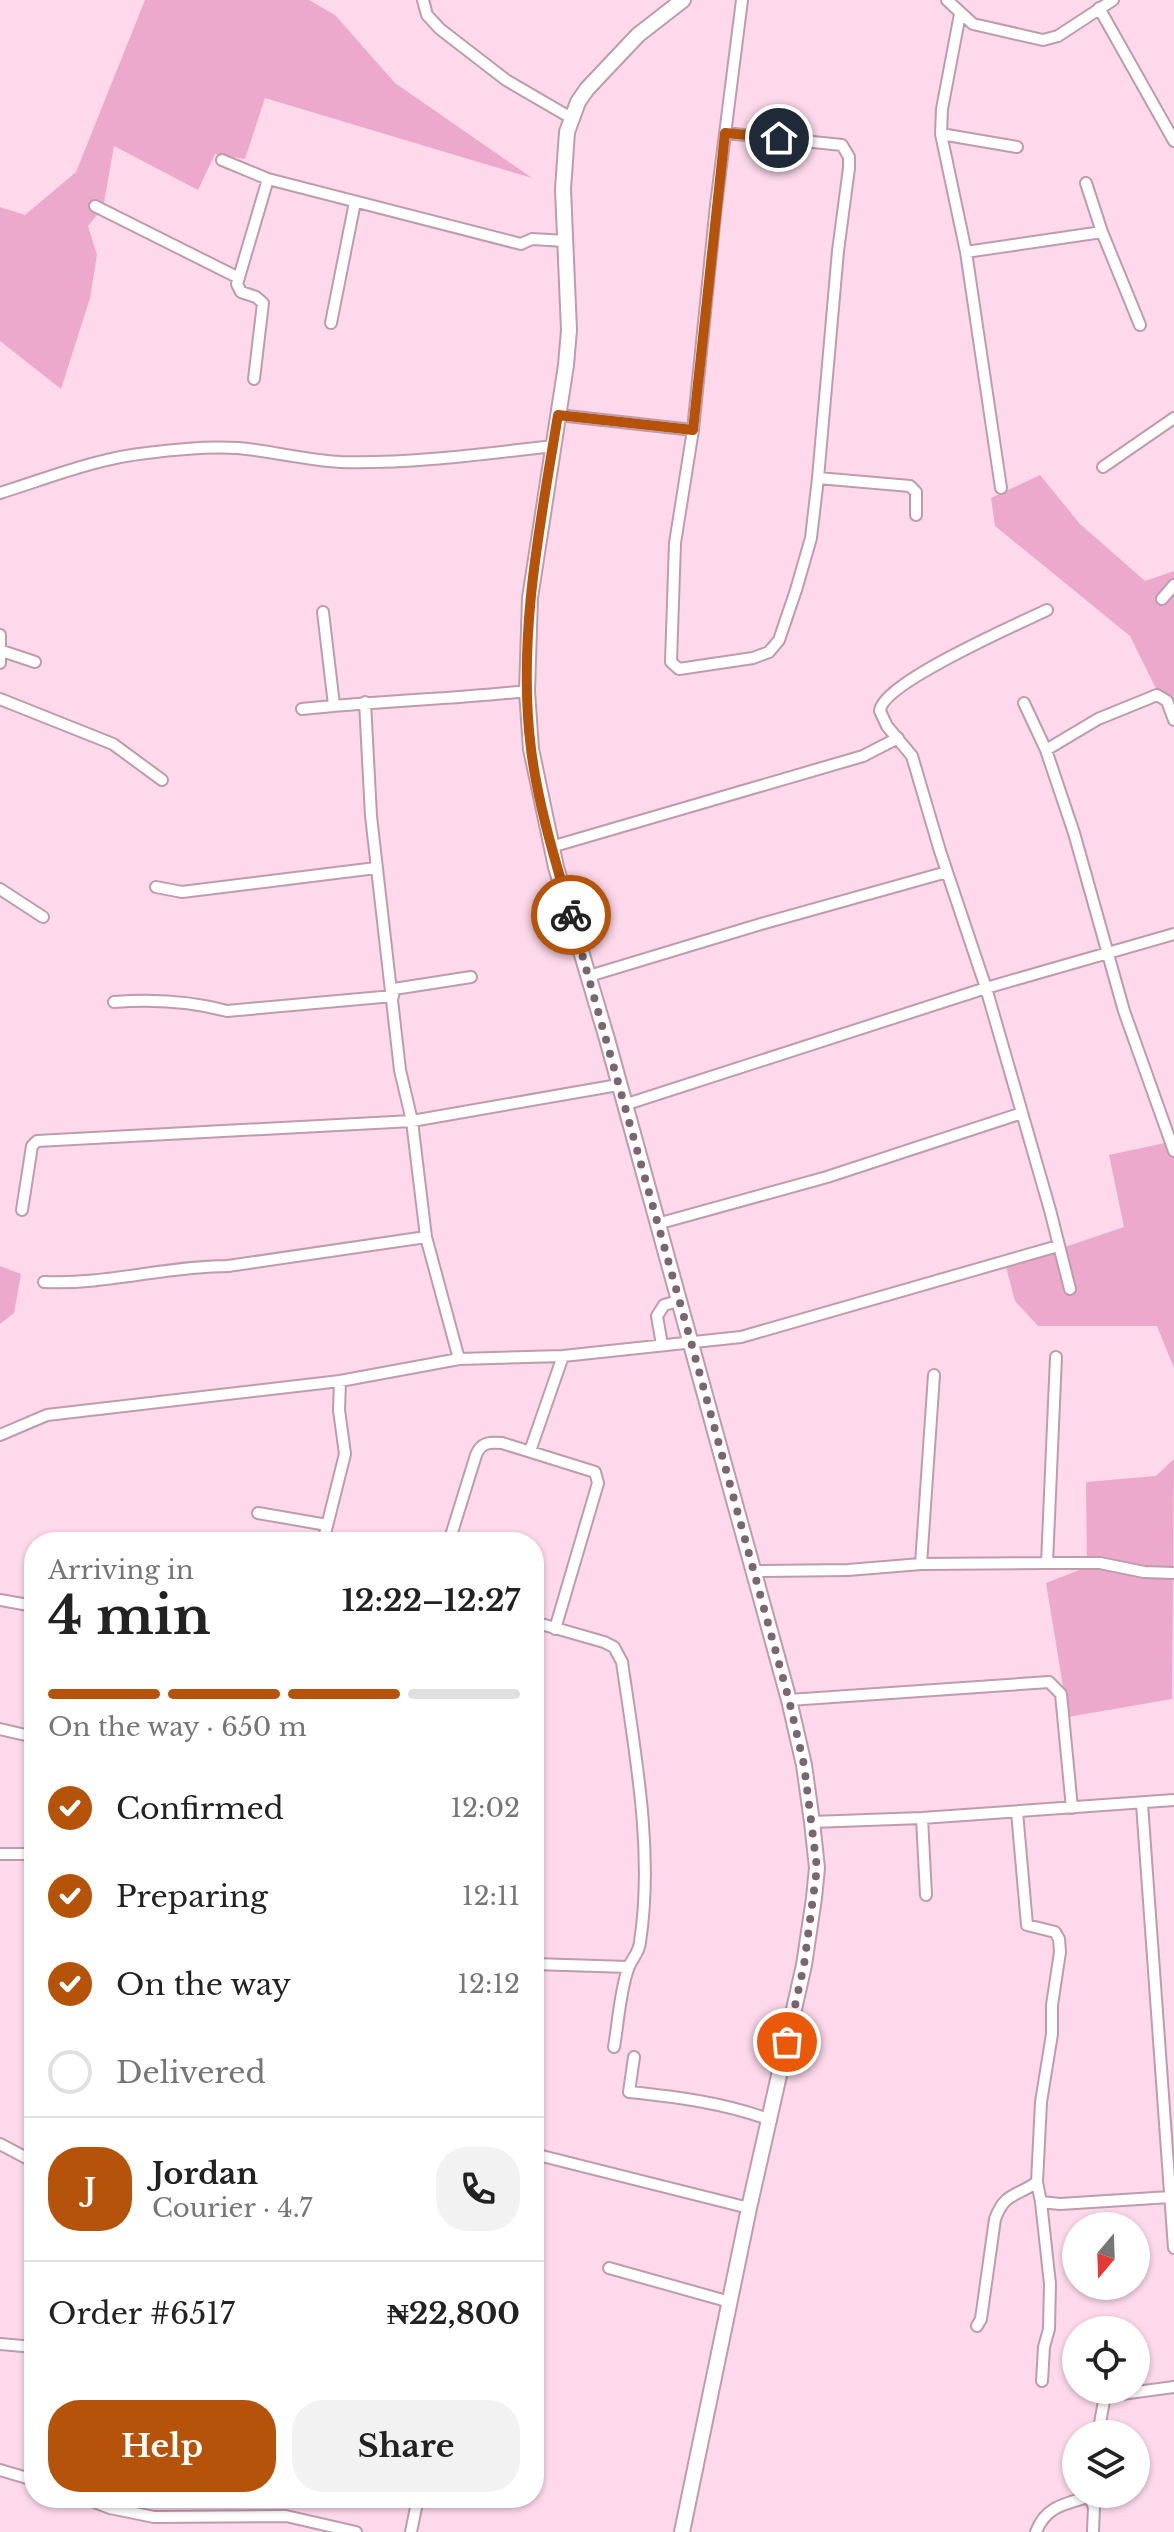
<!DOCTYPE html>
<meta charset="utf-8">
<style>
:root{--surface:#fff;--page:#f2f2f2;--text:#222;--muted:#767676;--line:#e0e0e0;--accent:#b45309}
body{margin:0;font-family:"Libre Baskerville",serif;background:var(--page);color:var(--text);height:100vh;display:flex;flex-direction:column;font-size:30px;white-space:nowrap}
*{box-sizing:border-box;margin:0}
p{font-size:26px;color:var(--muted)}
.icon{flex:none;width:44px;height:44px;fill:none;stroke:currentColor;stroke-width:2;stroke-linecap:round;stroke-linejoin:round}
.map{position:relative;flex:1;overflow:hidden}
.panel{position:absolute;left:24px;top:1532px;width:520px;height:976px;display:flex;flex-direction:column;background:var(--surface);border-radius:32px;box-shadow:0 2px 6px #0004}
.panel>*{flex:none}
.needle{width:52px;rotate:199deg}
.tools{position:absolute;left:1062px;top:2212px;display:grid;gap:16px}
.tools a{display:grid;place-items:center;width:88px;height:88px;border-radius:50%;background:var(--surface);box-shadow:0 2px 6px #0004;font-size:40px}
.pin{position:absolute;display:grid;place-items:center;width:68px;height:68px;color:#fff;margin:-34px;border:4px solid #fff;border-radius:50%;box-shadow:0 2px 8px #0007}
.courier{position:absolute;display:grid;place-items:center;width:80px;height:80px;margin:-40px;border:6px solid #b45309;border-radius:50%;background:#fff;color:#222;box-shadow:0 2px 10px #0007}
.head em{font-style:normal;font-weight:800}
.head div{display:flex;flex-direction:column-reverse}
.head{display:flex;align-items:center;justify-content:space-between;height:136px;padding:0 24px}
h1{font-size:52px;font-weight:800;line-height:60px}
.bar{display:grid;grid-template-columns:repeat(4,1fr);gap:12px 8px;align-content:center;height:96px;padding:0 24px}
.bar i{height:10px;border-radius:6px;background:var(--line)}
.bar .on{background:var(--accent)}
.bar p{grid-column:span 4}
.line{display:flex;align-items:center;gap:20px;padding:0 24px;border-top:2px solid var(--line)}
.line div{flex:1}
.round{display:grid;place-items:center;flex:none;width:84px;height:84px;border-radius:32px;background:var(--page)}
ol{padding:0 24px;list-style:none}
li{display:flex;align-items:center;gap:24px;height:88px}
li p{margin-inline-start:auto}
li .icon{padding:8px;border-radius:50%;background:var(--accent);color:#fff;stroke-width:4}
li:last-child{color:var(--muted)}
li i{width:44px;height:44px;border:4px solid var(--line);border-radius:50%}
.primary-button{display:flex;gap:16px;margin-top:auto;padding:16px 24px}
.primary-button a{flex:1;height:92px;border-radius:32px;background:var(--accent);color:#fff;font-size:32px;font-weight:800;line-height:92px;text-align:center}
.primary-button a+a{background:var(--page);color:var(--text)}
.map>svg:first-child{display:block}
.green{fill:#eca9cc}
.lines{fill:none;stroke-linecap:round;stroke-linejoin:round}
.street-casing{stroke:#be9bad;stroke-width:14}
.secondary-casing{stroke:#be9bad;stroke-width:18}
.street{stroke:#fff;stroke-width:10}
.secondary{stroke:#fff;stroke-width:14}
.done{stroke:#7a6570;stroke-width:8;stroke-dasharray:0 14.4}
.route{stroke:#b45309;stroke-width:10}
</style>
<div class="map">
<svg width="1174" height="2532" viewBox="0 0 1174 2532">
<rect width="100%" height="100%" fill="#fdd9eb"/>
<path class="green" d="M145,0H309L335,15L395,83L532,178L265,98L245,159L215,154L198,190L114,146L103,208L88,226L97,255L90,298L61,389L0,341V207L25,215L76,172Z
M1040,475L1080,524L1145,581L1174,571V725L1130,636L995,526L991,498Z
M1174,1141V1368L1157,1326H1038L1015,1301L1006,1267L1124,1227L1109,1155Z
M0,1266L21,1274L14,1313L0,1324Z
M1174,1459L1172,1699L1068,1717L1046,1583L1087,1567L1086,1482L1156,1476Z"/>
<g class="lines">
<g class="street-casing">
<path id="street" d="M423,0L427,15L440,29L506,80L573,119
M947,0L973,24L1043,40L1058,36L1113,0
M1099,8L1174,141
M960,14L942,109L941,134L966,252L1001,488
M725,133L842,145L849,157V168L838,251L818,478L811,538L796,590L779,640L769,652L753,658L679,669L671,662L675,543L693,430L716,205L742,0
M941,134L1017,147
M222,160L268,179L521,244L532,239L565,241
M1086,183L1102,232L1140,325
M95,206L239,278
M966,252L1102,232
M331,323L355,202
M254,379L263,303L256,297L241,292L237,284L268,179
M558,415L693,430
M1103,467L1174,418
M818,478L910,486L916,492V515
M0,493C48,478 97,458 147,453C177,449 208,446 238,448C272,451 305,460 340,462C411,464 482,454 553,446
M1162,599L1174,585
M1047,610C1018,624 882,683 880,711L887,726L912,756L940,851L986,988L1050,1210L1070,1289
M323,612L334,705
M0,635V663
M2,651L35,662
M0,699L113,744L162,780
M365,702L371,816L400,1070L412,1121L426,1237L459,1359
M1024,703L1046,750L1098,719L1157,695L1167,701L1174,720
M302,709C377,701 452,699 527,691
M1046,750L1074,833L1124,1011L1174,1151
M551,847L863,756L898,738
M156,887L182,892L376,868
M0,889L43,917
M589,976L761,924L947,872
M114,1002C152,999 190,1001 227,1011L393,996L394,989L471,977
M624,1105L986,988L1174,934
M22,1210L32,1146L37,1141L412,1121L618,1085
M657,1224L827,1177L1022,1113
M44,1282C106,1285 166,1266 228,1266L426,1237
M662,1345L657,1316L664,1305L678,1301
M0,1435L47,1415L340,1381L459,1359L563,1356L741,1337L1058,1246
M530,1451L563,1356
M258,1513L327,1525
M323,1542L345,1454L339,1410L340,1381
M449,1542L476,1455C481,1442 490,1442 502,1443L595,1472L598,1483L555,1629
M1047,1563H1100L1144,1572L1174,1573
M921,1564L934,1375
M753,1571L848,1570L921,1564L1047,1563L1056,1357
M0,1600L34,1606
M534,1622L604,1642L614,1647L622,1662C635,1753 654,1851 640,1942C639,1954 631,1959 628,1969C620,1991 618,2024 614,2047
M789,1700L1049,1682L1061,1694L1072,1808
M0,1729L34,1737
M34,1794V1873
M1142,1804L1174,2248
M922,1818L926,1895
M812,1822L922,1818L1174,1800
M0,1854H33
M534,1964L628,1967
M634,2057L629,2092C679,2097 724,2103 771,2120
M0,2144L34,2162
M534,2154L749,2208
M1037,2182L1041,2202L1060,2204L1170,2197
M1041,2202L1050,2284L1049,2329L1044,2347L1042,2381
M609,2268L730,2302
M977,2326L981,2319L995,2219C1005,2192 1016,2197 1037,2182L1041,2102L1052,2034V2005L1060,1952L1059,1939L1055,1932L1027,1925L1017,1812
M0,2344L34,2347
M1098,2434L1104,2401L1107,2396L1174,2387
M0,2470L34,2480
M1088,2494L1094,2507L1093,2532
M84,2498L110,2508L154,2517L286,2516L356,2532
M411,2532L418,2498
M1036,2532C1045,2507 1064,2504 1088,2497"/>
</g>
<g class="secondary-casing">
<path id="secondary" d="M682,2532L749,2208L804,1965L814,1898L817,1868L812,1822L804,1765L789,1700L607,1039L556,867L531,749L527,691L530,598L566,365L569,330L563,189L567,132L578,102L587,89L638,35L683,0"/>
</g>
<use href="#street" class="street"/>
<use href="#secondary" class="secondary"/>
</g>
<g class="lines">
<path class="done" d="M571,915L691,1342L789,1700L804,1765L817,1868L804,1965L787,2042"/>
<path class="route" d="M571,915C555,860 538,805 531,749C517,638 540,524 558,415L693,430L725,133L779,138"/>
</g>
</svg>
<div class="tools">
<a><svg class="needle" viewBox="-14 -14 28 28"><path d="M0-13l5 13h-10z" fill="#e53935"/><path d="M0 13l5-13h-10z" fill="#767676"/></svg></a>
<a><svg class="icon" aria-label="locate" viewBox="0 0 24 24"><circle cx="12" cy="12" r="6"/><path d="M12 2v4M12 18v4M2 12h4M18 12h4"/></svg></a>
<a><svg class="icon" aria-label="layers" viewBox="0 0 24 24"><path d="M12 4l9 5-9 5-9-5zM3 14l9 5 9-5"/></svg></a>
</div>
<div class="pin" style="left:787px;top:2042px;background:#ea580c"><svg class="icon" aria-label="bag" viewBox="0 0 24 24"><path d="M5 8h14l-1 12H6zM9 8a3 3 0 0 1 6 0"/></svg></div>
<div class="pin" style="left:779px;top:138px;background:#1f2937"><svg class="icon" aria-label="home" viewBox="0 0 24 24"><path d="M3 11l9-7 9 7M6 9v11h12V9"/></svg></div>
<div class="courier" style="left:571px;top:915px"><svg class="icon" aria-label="bike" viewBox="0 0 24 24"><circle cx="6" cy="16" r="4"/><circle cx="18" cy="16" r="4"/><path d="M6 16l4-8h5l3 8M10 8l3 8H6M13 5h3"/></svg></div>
<section class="panel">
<div class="head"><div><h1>4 min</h1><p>Arriving in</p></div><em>12:22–12:27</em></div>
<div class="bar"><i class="on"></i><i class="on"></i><i class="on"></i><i></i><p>On the way · 650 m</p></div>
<ol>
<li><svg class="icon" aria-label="check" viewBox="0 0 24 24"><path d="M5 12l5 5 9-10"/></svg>Confirmed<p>12:02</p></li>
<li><svg class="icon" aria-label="check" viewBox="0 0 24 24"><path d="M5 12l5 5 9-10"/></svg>Preparing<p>12:11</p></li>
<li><svg class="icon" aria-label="check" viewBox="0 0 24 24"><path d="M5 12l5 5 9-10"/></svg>On the way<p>12:12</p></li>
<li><i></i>Delivered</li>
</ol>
<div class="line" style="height:144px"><b class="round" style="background:var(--accent);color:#fff">J</b><div><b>Jordan</b><p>Courier · 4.7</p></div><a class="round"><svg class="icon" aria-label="phone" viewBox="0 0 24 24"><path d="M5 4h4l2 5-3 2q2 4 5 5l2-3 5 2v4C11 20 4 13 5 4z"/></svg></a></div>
<div class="line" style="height:104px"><div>Order #6517</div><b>₦22,800</b></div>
<div class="primary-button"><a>Help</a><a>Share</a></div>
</section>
</div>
